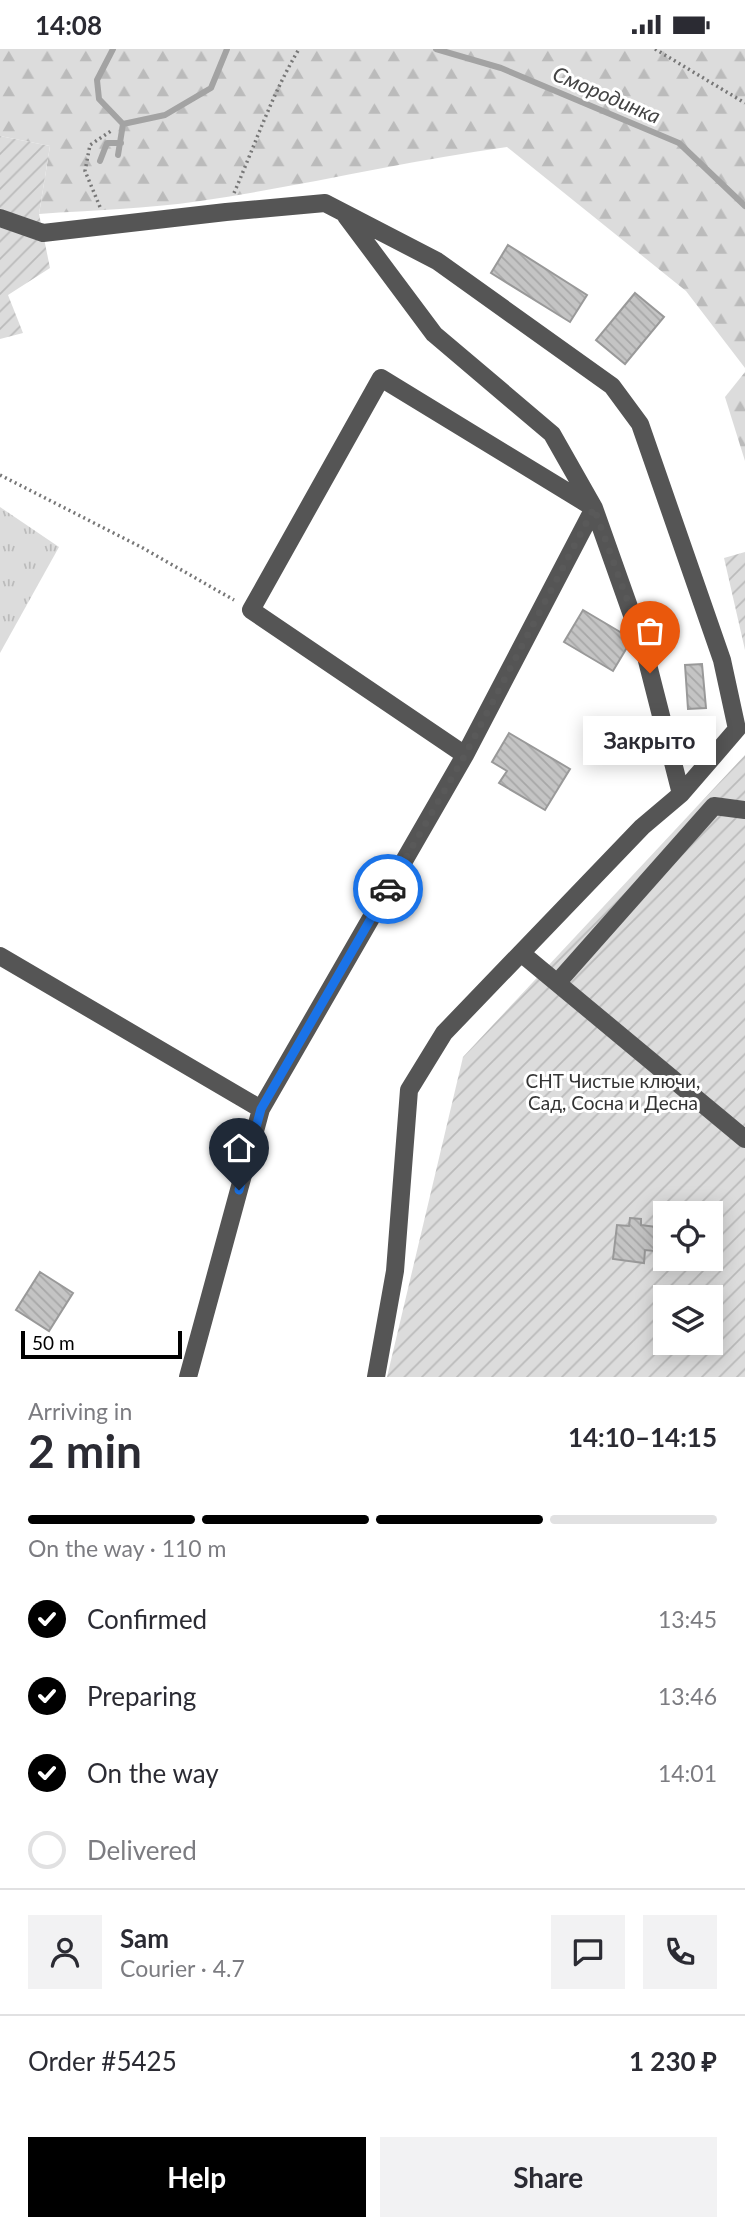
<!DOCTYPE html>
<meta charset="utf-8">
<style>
:root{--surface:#fff;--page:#f2f2f3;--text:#2b2b33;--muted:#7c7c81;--line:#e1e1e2;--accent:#000}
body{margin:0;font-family:Lato,sans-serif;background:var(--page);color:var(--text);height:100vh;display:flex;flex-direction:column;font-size:26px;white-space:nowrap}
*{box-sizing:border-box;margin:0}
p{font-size:23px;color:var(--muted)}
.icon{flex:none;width:38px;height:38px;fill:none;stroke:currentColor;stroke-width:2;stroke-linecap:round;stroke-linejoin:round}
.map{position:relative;height:1328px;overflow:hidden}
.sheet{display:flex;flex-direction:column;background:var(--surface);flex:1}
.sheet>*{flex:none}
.fabs{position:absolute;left:653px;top:1152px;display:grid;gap:14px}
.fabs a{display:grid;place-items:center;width:70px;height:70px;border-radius:0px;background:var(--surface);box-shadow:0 4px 18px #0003;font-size:35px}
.scale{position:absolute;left:21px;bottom:18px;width:161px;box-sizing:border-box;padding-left:7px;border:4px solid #000;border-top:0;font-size:19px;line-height:24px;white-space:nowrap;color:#000;-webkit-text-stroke:5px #fff;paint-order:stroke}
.pin{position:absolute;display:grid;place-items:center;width:60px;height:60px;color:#fff;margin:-72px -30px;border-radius:50% 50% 50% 0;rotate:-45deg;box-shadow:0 0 7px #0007}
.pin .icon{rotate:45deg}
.courier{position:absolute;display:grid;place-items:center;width:70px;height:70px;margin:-35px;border:5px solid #1a73e8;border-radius:50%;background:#fff;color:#222;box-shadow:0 2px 9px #0007}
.bubble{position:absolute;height:49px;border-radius:0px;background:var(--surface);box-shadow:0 4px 18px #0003;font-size:23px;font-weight:700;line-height:49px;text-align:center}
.head em{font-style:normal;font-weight:700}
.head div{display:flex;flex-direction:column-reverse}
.head{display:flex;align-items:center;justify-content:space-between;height:119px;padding:0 28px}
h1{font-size:46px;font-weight:700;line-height:52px}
.bar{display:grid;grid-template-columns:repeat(4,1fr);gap:10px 7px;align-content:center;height:84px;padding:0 28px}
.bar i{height:9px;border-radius:5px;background:var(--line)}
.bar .active{background:var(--accent)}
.bar p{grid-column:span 4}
.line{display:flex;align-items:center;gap:18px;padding:0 28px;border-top:2px solid var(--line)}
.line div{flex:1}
.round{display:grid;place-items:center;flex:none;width:74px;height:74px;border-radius:0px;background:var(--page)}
ol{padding:0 28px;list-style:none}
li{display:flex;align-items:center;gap:21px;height:77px}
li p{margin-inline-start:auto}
li .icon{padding:7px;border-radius:50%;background:var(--accent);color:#fff;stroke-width:4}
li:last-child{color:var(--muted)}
li i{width:38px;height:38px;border:4px solid var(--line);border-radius:50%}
.action{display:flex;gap:14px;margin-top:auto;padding:14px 28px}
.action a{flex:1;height:80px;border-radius:0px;background:var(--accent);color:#fff;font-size:28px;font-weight:700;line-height:80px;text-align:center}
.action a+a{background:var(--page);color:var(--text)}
.status{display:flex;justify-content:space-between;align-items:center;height:49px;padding:0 35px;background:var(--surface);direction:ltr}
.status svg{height:19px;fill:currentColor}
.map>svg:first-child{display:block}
.grass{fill:url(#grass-tufts)}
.forest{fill:url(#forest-firs)}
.garden{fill:url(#garden-furrows);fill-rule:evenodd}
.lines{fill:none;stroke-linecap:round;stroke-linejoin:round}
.stream{stroke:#a3a3a3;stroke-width:6}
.building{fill:url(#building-back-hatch);stroke:#999;stroke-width:2}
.path{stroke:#777;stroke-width:3.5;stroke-dasharray:2 3.5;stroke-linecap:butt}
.minor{stroke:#555;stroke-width:18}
.done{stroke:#595959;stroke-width:7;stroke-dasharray:0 12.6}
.route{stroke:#1a73e8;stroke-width:9}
.labels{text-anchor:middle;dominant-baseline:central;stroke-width:6;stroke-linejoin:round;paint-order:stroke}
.park-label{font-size:19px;fill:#333;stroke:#fff}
.water-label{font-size:21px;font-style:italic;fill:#444;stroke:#fff}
</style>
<div class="status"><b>14:08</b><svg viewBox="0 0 49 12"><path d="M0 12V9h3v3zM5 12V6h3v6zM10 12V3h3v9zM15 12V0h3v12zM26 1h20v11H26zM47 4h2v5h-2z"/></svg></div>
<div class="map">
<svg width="745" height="1328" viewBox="0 0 745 1328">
<defs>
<pattern id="grass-tufts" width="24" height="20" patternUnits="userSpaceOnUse" patternTransform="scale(1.75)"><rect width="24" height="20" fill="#dcdcdc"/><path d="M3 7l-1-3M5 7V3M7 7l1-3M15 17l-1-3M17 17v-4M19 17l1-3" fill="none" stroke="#bbb"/></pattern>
<pattern id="forest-firs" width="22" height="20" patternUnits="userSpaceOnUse" patternTransform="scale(1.75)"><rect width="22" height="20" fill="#dcdcdc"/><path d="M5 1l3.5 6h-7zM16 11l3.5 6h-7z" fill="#bbb"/></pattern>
<pattern id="garden-furrows" width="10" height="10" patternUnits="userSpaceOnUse" patternTransform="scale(1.75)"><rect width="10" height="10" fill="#dcdcdc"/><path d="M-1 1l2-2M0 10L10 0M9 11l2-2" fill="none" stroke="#bbb"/></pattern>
<pattern id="building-back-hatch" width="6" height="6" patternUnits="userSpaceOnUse" patternTransform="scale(1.75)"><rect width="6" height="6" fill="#c4c4c4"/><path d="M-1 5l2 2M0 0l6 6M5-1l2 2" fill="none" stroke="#a7a7a7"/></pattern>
</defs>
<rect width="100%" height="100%" fill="#fff"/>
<path class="grass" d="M0,458L59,498L0,604Z"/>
<path class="forest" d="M0,0H745V319L686,242L507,98C404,112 303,137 200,152C147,160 93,161 39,165L50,97L0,87Z
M745,323V412L725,348Z"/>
<path class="garden" d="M0,87L50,97L39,165L50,219L8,246L23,284L0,290Z
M745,503V601L724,509Z
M745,706V1328H387L463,1008ZM665,1164H710V1209H665ZM665,1248H710V1293H665Z"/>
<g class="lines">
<path class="stream" d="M113,0L97,31L99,50L123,75L165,66L211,39L227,0
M436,0L501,19L679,94L745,157
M118,106L123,75
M100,112L107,94H121"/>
</g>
<path class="building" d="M508,196L587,246L570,273L491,224Z
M635,244L664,268L625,315L596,291Z
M583,561L632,590L613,622L564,593Z
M702,615L706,659L688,660L685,616Z
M509,684L570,720L545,761L499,734L507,722L492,713Z
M630,1169L641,1170V1176L657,1178L654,1202L645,1201L644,1214L613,1210L617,1176L629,1177Z
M40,1223L73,1244L49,1282L16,1261Z"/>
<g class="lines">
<path class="path" d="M655,0L745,54
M234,144C255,96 272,45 299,0
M100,158L85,122L90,96L111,82
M0,426L141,498L234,551"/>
<path class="minor" d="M346,167L434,285L552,385L594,459L644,600L681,745
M0,169L43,184L226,163L325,154L437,212L612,337L640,375L722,611L737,680L681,745L642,778L444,984L409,1041L395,1222L376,1328
M521,904L745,1090
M0,907L261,1060
M557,934L714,757L745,761
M188,1328L261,1060L465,706L594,459L381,329L251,561L465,706"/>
</g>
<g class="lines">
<path class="done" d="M388,840L465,706L594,459L645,600L650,624"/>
<path class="route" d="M239,1141L261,1060L388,840"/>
</g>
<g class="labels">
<g class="park-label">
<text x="613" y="1031">СНТ Чистые ключи,<tspan x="613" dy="22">Сад, Сосна и Десна</tspan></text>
</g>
<g class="water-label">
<text transform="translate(607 45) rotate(23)">Смородинка</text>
</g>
</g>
</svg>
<div class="fabs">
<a><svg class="icon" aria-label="locate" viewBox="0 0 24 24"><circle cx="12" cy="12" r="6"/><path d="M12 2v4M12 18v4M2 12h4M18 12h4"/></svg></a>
<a><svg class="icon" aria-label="layers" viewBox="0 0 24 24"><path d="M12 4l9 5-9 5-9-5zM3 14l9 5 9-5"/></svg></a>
</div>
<div class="scale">50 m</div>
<div class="pin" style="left:650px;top:624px;background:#ea580c"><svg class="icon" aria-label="bag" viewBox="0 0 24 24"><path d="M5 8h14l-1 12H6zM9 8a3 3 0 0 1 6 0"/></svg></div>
<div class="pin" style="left:239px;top:1141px;background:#1f2937"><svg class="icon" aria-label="home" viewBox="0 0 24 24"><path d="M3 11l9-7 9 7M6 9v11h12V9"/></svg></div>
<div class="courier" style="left:388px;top:840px"><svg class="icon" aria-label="car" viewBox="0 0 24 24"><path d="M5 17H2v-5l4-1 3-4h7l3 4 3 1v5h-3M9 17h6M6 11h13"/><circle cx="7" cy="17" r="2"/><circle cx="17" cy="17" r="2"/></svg></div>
<div class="bubble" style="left:583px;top:667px;width:133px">Закрыто</div>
</div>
<section class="sheet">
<div class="head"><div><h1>2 min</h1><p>Arriving in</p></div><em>14:10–14:15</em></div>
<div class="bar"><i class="active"></i><i class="active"></i><i class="active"></i><i></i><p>On the way · 110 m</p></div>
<ol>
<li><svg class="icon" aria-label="check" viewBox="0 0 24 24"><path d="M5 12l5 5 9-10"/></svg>Confirmed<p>13:45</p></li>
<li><svg class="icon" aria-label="check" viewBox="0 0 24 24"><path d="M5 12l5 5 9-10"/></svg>Preparing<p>13:46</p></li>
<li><svg class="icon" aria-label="check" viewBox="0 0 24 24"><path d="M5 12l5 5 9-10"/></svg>On the way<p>14:01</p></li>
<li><i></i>Delivered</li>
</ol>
<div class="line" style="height:126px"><a class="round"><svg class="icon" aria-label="person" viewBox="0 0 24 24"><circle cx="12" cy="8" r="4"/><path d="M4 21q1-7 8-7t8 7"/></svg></a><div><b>Sam</b><p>Courier · 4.7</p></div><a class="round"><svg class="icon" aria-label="chat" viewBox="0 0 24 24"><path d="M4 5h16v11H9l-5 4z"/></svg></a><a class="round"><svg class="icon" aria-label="phone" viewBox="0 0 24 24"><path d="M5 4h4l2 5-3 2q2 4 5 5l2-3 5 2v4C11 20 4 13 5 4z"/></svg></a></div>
<div class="line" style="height:91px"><div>Order #5425</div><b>1 230 ₽</b></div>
<div class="action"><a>Help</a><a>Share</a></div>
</section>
